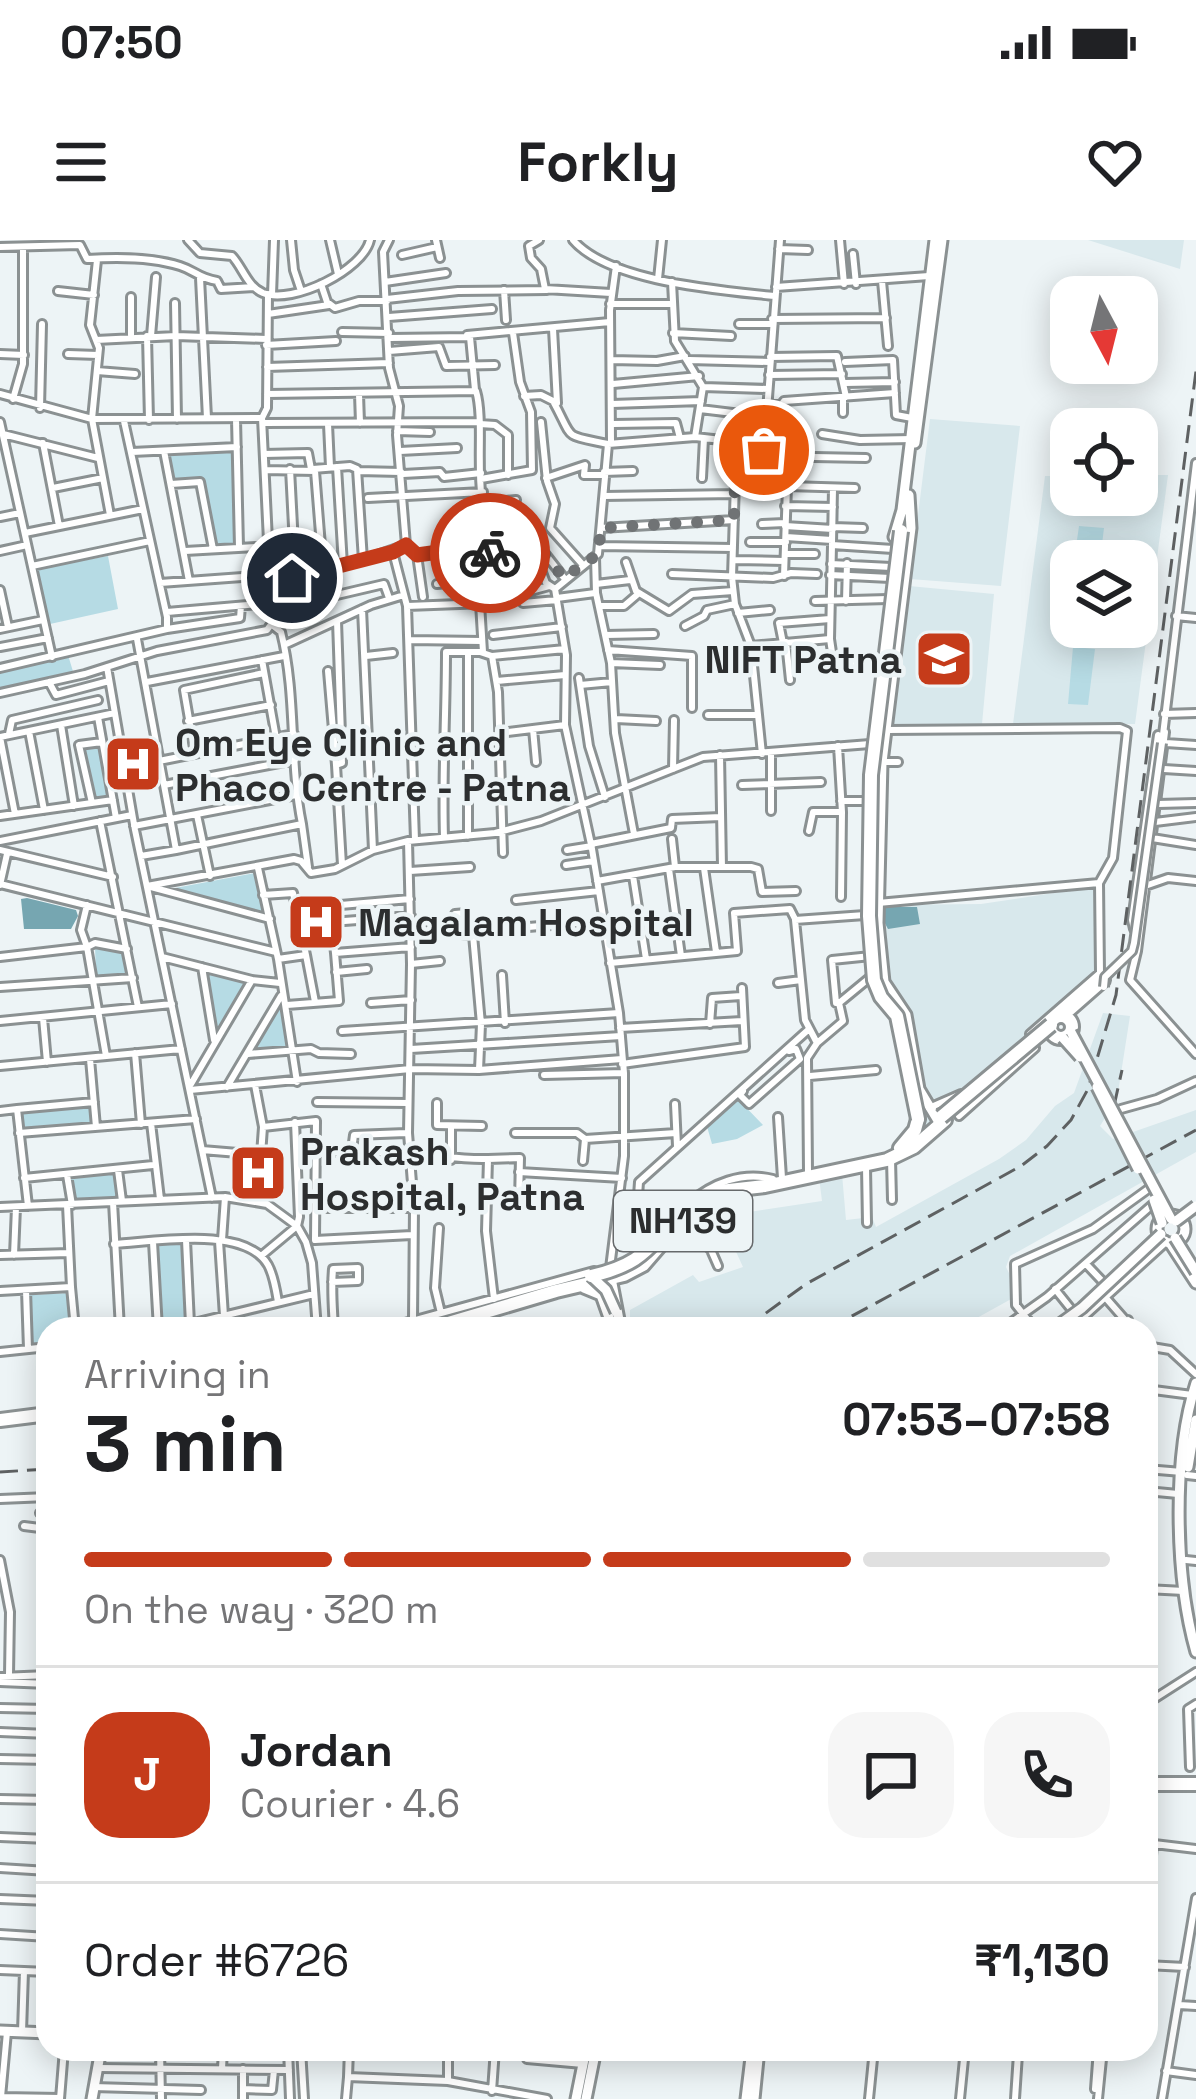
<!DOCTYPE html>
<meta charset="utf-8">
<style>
:root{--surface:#fff;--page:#f6f6f6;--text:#202124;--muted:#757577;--line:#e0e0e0;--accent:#c53b1a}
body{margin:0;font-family:"Space Grotesk",sans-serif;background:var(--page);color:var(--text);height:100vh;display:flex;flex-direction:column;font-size:45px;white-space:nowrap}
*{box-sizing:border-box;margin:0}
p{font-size:39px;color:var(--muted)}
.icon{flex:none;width:66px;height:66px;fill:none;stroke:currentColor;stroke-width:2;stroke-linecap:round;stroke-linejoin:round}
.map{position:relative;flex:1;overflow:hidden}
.panel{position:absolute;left:36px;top:1077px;width:1122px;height:744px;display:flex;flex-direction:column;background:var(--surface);border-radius:36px;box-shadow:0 6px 30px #0003}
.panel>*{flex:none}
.needle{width:78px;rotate:173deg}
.fabs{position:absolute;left:1050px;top:36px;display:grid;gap:24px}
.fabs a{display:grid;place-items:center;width:108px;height:108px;border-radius:24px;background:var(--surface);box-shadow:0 6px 30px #0003;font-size:60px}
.pin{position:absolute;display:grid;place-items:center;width:102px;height:102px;color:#fff;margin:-51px;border:6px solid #fff;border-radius:50%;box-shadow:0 3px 12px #0007}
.courier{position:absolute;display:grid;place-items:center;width:120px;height:120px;margin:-60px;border:9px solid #c53b1a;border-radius:50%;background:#fff;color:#222;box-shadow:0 3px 15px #0007}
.overview em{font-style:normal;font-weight:600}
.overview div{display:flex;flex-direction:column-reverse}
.overview{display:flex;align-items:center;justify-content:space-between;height:204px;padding:0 48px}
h1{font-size:78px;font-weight:600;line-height:90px}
.bar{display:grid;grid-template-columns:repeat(4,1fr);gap:18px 12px;align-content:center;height:144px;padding:0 48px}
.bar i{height:15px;border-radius:9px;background:var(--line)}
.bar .active{background:var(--accent)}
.bar p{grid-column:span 4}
.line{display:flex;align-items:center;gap:30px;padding:0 48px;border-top:3px solid var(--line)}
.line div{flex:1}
.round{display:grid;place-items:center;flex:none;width:126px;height:126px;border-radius:36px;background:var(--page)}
.status{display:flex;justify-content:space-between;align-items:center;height:84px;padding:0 60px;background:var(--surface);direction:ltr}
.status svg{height:33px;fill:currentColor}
header{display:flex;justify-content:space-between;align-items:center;height:156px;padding:0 48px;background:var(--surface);font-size:54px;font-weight:600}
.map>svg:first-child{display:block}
.built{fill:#d8e8ec;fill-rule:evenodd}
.green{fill:#b6dbe4}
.water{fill:#76a6b1}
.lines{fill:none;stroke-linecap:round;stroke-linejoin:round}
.minor-casing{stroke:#8b9192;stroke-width:12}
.major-casing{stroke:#8b9192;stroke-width:15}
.highway-casing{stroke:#8b9192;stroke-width:18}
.minor{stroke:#fff;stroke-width:6}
.major{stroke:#fff;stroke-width:9}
.highway{stroke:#fff;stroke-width:12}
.rail{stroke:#5e6162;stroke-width:3;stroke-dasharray:18 9;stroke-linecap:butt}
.minor-bridge-casing{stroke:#8b9192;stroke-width:12;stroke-linecap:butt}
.major-bridge-casing{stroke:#8b9192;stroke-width:15;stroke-linecap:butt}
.highway-bridge-casing{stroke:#8b9192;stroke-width:18;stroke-linecap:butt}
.minor-bridge{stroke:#fff;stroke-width:6}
.major-bridge{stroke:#fff;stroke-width:9}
.highway-bridge{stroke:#fff;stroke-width:12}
.done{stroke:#707375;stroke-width:12;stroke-dasharray:0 21.6}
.route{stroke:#c53b1a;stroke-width:15}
.labels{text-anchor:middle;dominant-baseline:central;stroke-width:9;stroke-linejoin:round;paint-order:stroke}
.shield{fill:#edf4f6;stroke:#66696b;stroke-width:3}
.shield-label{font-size:36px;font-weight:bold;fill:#2c2e2f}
.poi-label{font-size:39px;font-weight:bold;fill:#2c2e2f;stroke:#edf4f6;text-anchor:start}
</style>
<div class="status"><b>07:50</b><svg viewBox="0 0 49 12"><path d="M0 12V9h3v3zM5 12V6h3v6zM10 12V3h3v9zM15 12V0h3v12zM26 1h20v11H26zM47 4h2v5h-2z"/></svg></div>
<header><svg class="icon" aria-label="menu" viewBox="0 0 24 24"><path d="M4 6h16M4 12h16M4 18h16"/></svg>Forkly<svg class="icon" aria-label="heart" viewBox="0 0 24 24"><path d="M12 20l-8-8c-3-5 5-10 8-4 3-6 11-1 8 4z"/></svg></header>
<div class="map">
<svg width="1196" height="1859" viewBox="0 0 1196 1859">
<rect width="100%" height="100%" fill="#edf4f6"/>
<path class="built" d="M1088,0H1184L1180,29Z
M930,179L1020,186L1001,346L910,339Z
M1137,235H1168L1135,484H1013L1045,236H1071V255H1137ZM1071,321H1137V387H1071Z
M909,346L994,354L982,484L891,486Z
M1093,647L1096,735L925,889L887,747L879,665L981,664Z
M1103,773L1130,776L1117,859L1100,886L1113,899L1196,870V912L1010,1016L1006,1027L1015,1045L1013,1058L957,1089H630V1070L693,1035L699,1042L743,1027L722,981L742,973L822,961L819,937L842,934L846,980L872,977L876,987L999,919L1026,900L1055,866L1074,853Z"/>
<path class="green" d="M233,211L236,304L214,307L202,239L175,241L169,214Z
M1079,286L1104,288L1100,321H1074Z
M108,316L118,369L50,384L37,329Z
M1073,407L1095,409L1088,465L1068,464Z
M68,415L75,438L0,453V430Z
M99,505L109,558L94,559L81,507Z
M255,633L262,673L175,651V648Z
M95,706L124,712L127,734L96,737Z
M205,731L247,741L217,791Z
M281,761L289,810L251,812Z
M735,856L763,885L737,899L712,904L706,883Z
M92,865L93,885L24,890L22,870Z
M115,934L117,957L72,962L70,937Z
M184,1004L187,1082L161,1089L156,1005Z
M69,1053L71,1089H48V1105L30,1107L28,1055Z"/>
<path class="water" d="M27,658L76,670L78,676L71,689H24L21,659Z
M885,667H917L920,684L888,689L880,674Z"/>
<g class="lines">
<g class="minor-casing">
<path id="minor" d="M188,0L200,13L232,16C243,28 247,46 263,53C293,65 363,30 370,0
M291,0L294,30L301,51
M330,0L338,34
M436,0L440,18
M539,0L529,6L531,18L541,29L545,49L611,53
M573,0C609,42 720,50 774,56
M840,0L844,44
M0,7L80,5L87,19C116,17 152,17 180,26C196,31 198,38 217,41L221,49L254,47
M779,9L808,10
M853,14L856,44
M402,15L437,7
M97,20L90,85L99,108L92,179L110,275
M200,38L207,178
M658,39L662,0
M882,41L888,106
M385,42L446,33
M672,42L675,101L703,147L695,197
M321,44L327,62L335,68L359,61H387
M776,47L929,36
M504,50L506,80
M58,51L94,55
M272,55L274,0
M131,57V95
M387,59L458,51L547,50
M175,63L177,179
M610,64H671
M268,74L329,65
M389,77L492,69
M772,79L886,78
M739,84H773
M553,89L557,163
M342,92L389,93
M673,93L731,96
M467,95L610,82
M147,96L149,180
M151,96L156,37
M390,98L470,97L475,150
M96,100L176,96L266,99
M266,105L336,101
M389,111L439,107L446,126L495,125
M0,114L24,115
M68,114L98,115
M770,117L837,116L846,157
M611,120L657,121L685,116
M689,120L769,122
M845,122L893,120L896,175L912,178
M267,127L389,123
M97,131L135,134
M769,135L842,134
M845,143L895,142
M613,144L699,136
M703,147L768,149
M0,154L92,179L262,178L272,383L267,390L157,411L85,434L0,453
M267,154L476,151C487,188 468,267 497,295C507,304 521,305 533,309L546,343L555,349
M359,154L360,183
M524,156L541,155L553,161C575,201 561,194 608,204
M13,159L23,124V7
M612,164L701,161
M767,165H781L784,161L895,153
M40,168L42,84
M700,169L766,177
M843,173V158
M262,178L267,168L268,54
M236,179L239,307
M0,182L52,417
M541,182L547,241L555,264L550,288L583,325
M264,183L480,182
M328,184L330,227
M480,184L495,185L508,195V235
M613,184L676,183L680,198
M397,191L430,192
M3,194L98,218
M822,194L860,200L912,199
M611,202L610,70L616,26
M43,203L59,286
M164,211L189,341
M400,211L457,208
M132,212L237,207
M264,214L308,213L311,229
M762,216L866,218
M337,227L343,325
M313,229L350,226L357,229L363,320
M265,230L315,231L323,331
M358,231L401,232
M604,232L633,231
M403,234L440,232L444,237L481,233
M546,238L585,225L584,235H604
M702,238L704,198
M481,239L532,230L531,172L520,142L513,93
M735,242L771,247
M171,244L200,242L213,309
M53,248L103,238
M604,256L734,254
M368,258L483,252
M485,263L516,260
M785,266L833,267
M0,277L20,273
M762,284L785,283
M785,286L833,289
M833,287L863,288
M601,288L734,280
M25,293L143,269
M476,294L495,292
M786,297L832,300
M750,302H786
M832,304L833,248
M406,305L419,315L446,311L502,312L506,303
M599,306L733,308
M535,309L543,311L564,338
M0,311L27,305
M185,311L294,305L290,229
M393,312L407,366L415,600
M785,314H815
M417,315L423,357
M595,318L596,353L611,423L615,493L634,594
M734,320L784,321
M626,322L636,351L669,371L692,354L733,351
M831,324L891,327
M32,326L150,301
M475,327L537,323
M672,334L773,338L791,333L817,334
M830,335L890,338
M784,336L787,246L855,248
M270,341L363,320L406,305L397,195L399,166L389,128L383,12L389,0
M160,343L270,335
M437,344L541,334
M596,344L630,340
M0,350L8,387
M337,355L384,344L389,358
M557,358L595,353
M815,361L888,359
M846,361L847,323
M480,363L483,412
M523,363L557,360
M407,366L486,363L549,346
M599,366H624L638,354
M362,369L373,610
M167,372L271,363
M738,373L770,370
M1176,376L1196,378
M337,381L342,523L336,525L342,625
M685,386L704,376L707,370L735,364
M0,389L43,380
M167,389L240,378L241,366
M493,395L562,387
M606,395L654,394
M137,399L176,610L302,584C289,520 297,456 281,392L272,385
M830,399L832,305L893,309
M409,400L482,401
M786,402L790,440
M783,403L779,383L830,379
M284,405L371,365L404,355
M751,406L830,399L834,426L880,423
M0,407L48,398
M608,410L692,416V468
M468,412V596
M366,416L393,413
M492,416L498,452L503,613
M262,420L276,498
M611,423L660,425
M107,427L135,590L212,958
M0,428L167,389V377L124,181
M328,431L336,525
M579,438L589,506L605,557
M497,441L565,435
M49,442L56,455L109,441
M147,442L284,416
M580,445L612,442
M1164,474L1196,473
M708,475H757
M98,477L116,578
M616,479L656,481
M188,481L271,465
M61,485L74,566
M533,489L536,522
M887,490L1120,488L1127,491L1113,618L1099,643L1100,733L1030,794
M29,491L44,570
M1165,492L1137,711L1130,740L1196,814
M500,493L565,485
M9,494L12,480L98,460
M0,497L115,473
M0,497L15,574
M1162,503L1196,223
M1166,503L1196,505
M838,506L842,572
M195,514L184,450L264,433
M762,514L751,406L735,364L732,337L735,242L764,210L780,0
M720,515L722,627
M122,516L157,510
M159,521L294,494
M882,522H898
M673,529L674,480
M1164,529L1196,531
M164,545L295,520
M742,545L821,542
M841,561H866
M92,563L79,505L102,502
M1158,564L1196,563
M771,571V513
M197,575L210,636
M0,576L113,560
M100,581L138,767
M1155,582L1196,577
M302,584L308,627
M134,586L296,555
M809,591L813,572H842L841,657
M444,597C442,535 446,474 446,412H480L492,416L565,409
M1152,598L1196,605
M672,599L675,627
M0,601L132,575
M408,601L411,724L408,893L414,968L413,1080
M591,604L671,588L672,579L721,577
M0,610L113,637
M567,610L592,606
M141,616L176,610
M566,625L594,621
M258,628L278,719L297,842
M704,628L716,712
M669,629L681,716
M410,631L470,627
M633,636L646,719
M597,641L675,627H751L758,629L762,652L796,651
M0,644L276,712
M0,645L7,614
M147,646L294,619L301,621L311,633L335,629L373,610L408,601L495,593L541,581L703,517L870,504
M1145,646L1168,638L1196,641
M151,647L270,679
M263,655L293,653L306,715L278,719
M516,660L599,651
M878,663L1099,643
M87,665L81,690L87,707L95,703L127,709
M331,682L411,676
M505,689L575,683L604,686
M412,690L473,695L481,784L479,830
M455,691V674L467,673
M1139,691L1134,689L1132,680L1158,495
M335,713L329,666L410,659
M306,715L315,762
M0,717L87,707L106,816
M162,717L252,740
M610,723L737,711L734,673L790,669L795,679
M411,724L440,721
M202,727L214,800
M336,732L367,729
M502,735L505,783
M778,743L801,740
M0,747L133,738
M371,763L411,760
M836,763L832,720L871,716
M287,765L339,761L335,713L411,707
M43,778L47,822
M0,781L172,764
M710,784L712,758L741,756
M620,788L742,781
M342,791L619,773
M817,803L843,781L839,763L873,735
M411,809L621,796
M135,813L141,884
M248,814L311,809L319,813L351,814
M90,819L96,887
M622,824L745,807L742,748
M0,826L181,809
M544,835L624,833
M810,836L876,830
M191,844L252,740L280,743
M255,845L263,887L316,881L315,1000
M227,847L281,756
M190,850L410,829L479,830L622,819
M743,851L740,855L749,864L800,819L796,809L789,811
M317,862L408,863
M437,863V885L482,886
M675,864L677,906
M929,868L961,854
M17,869L94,862
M1121,869L1157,859L1196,841
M0,871L17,869L28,966
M959,876L1035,808L1034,803
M778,877L782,938
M151,883L160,959
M19,893L196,879
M515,893H577L585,899
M202,910L261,915L263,887
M352,910L354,895L406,893
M316,912C352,912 386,911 421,914C444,916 465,920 488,919L486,991L494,1059
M488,919L520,918L519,961
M891,919L892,960
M451,920V886
M583,921L585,899L676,893
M866,927L867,983
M118,930L122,961
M519,932L622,938
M808,932L807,818L817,803L805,780L795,680L865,675
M67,935L72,965
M24,938L153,925
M113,962L120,1089
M689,963C712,943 742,931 773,939
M67,965L71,1047
M0,967L225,957L267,964L297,986L306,1002L312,1023L317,1089
M316,968H414
M684,980L711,1010L718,1026
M439,988L435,1048L441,1073
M660,989L638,956L639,942L808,790
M186,1000L190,1084
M222,1000L225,957
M315,1000L412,995
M219,1001L224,1076
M153,1002L158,1089
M114,1004C154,1002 245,985 268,1025C274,1036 276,1050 278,1062
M0,1015L69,1013
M14,1015L16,967
M261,1016L297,986L299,977L295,882
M1086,1024L1104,1043
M610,1028L624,916V833L619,773L592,609L565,485L566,415L555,349L598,314L608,204L695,197L765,205
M332,1042L358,1041V1028L333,1029C331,1049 333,1068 334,1089
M1055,1049L1087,1089
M26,1050L28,1109
M0,1051L71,1047L75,1089
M1105,1057L1133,1089
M169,1089L314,1054
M383,1089L594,1031
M1002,1089L1047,1057L1152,965
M1035,1089L1016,1065L1015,1024L1093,989L1151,947
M1119,1089L1128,1080
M1146,1106L1170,1110L1196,1134
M0,1112L48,1107
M1146,1149L1192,1155
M1146,1229L1182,1232
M1187,1235L1196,1236
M1146,1251L1178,1254
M0,1259L48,1257
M40,1273L48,1274
M24,1286L48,1289
M0,1320L10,1372L9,1435
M1186,1320L1196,1321
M1146,1349L1184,1351
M0,1437L48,1435
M0,1442L48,1444
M1146,1464L1196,1432
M0,1468L48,1469
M0,1492L48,1494
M0,1519L48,1520
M1190,1527L1188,1469L1196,1464
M0,1559L48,1560
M0,1597L48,1599
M1146,1603L1196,1609
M0,1628L48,1631
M0,1659L48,1661
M1146,1691L1153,1603
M0,1694L48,1697
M1146,1725L1185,1727
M0,1730L48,1732
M1179,1765L1196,1766
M7,1792L1,1857L60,1858
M22,1792L24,1731
M160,1809L161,1859
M288,1809L290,1859
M301,1809L304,1859
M349,1809L348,1837L448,1841L547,1859
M433,1809V1814L448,1815V1841
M996,1809L1018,1814L1015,1859
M527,1819L583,1824
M99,1828L289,1830
M222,1829L223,1809
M1166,1831L1196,1835
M93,1847L201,1850
M243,1849L272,1850L274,1830
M1095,1849L1098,1809
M492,1851L495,1809
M60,1859L64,1809
M243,1859V1829
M346,1859L348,1837
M869,1859L874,1809
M960,1859L965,1809
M1098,1859L1103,1809
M1162,1859L1196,1658"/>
</g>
<g class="major-casing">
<path id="major" d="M915,203L942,0
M909,255L911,288L882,522L878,683L884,742L906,775L919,849L940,884
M894,297L902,270L935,0
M1157 989a14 14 0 1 1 28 0a14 14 0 1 1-28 0Z
M1170,1003L1196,1043
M611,1038L620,1085
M584,1048L601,1055L613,1089
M1068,1089L1165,1001
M1196,1143C1172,1217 1175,1338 1196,1412
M1188,1227L1196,1180
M0,1791L48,1793
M92,1859L101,1809
M576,1859L586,1809
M586,1859L596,1809
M746,1859L752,1809
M754,1859L759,1809"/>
</g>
<g class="highway-casing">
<path id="highway" d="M1062,776L1103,740
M1050 787a11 11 0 1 1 22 0a11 11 0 1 1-22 0Z
M903,912L900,908L915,890L918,879
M691,973L720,951L765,946L887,920L914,907L945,880
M407,1089L435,1082
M428,1089L556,1051L624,1035L643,1025L668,996
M0,1180L48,1174
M1146,1544H1196"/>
</g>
<use href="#minor" class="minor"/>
<use href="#major" class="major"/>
<use href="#highway" class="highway"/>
<path class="rail" d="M1114,866L1122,830
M744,1089L806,1044L1021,926L1047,906L1071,880L1088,849L1116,755L1196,131
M828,1089L1196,890
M0,1232L48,1229"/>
<g class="minor-bridge-casing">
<path id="minor-bridge" d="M1104,747L1105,737L1132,711L1134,703L1162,503"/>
</g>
<g class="major-bridge-casing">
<path id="major-bridge" d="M1071,792L1171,979
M1063,798L1080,817
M1097,847L1138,929
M1154,960L1162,983
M1176,981L1196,966
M1175,998L1196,1032
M591,1036L606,1050L616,1072
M1053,1089L1082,1068L1161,994"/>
</g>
<g class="highway-bridge-casing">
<path id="highway-bridge" d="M901,291L871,535L869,676L874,740L881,757L897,776L918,879
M941,877L1051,785
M591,1036C653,1022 649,999 695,964"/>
</g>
<use href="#minor-bridge" class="minor-bridge"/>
<use href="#major-bridge" class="major-bridge"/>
<use href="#highway-bridge" class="highway-bridge"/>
</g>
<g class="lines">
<path class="done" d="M490,313L502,312L507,302L540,308L564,338L598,314L601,288L734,280L735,242L764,210"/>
<path class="route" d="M292,338L393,312L406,305L417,315L446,311L490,313"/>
</g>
<defs>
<g id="university-square" transform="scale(3)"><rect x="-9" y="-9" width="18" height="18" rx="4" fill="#c53b1a" stroke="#edf4f6"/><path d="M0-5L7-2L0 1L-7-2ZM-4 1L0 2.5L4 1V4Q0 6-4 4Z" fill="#fff"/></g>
<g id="hospital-square" transform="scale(3)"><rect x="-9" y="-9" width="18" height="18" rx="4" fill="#c53b1a" stroke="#edf4f6"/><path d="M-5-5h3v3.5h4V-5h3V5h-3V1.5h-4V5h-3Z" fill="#fff"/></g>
</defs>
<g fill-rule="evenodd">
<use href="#university-square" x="944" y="419"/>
<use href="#hospital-square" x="133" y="524"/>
<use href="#hospital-square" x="316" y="682"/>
<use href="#hospital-square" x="258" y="933"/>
</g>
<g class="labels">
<rect class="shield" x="614" y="951" width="138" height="60" rx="9"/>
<g class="shield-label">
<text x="683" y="981">NH139</text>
</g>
<g class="poi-label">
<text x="902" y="419" text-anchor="end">NIFT Patna</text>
<text x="175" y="502">Om Eye Clinic and<tspan x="175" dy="45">Phaco Centre - Patna</tspan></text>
<text x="358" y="682">Magalam Hospital</text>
<text x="300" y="911">Prakash<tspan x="300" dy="45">Hospital, Patna</tspan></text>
</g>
</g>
</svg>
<div class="fabs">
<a><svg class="needle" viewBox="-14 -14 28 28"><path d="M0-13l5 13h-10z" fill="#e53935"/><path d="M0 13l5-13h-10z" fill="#757577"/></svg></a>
<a><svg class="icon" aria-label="locate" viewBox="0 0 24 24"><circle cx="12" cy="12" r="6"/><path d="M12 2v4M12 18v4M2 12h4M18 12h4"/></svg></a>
<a><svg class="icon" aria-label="layers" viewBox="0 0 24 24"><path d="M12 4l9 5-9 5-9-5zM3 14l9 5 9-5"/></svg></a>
</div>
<div class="pin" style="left:764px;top:210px;background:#ea580c"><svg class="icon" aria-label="bag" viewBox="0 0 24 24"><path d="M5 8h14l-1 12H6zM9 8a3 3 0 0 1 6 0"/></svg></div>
<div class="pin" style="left:292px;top:338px;background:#1f2937"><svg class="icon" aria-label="home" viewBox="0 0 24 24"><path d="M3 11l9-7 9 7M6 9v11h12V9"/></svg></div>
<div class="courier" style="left:490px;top:313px"><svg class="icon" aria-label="bike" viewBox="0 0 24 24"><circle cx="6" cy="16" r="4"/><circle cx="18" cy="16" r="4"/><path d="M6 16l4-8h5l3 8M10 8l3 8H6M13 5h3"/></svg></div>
<section class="panel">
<div class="overview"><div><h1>3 min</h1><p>Arriving in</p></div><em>07:53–07:58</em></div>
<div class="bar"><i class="active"></i><i class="active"></i><i class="active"></i><i></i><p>On the way · 320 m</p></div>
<div class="line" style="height:216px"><b class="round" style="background:var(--accent);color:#fff">J</b><div><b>Jordan</b><p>Courier · 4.6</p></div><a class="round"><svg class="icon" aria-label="chat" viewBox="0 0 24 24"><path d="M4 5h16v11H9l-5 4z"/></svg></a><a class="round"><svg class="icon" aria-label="phone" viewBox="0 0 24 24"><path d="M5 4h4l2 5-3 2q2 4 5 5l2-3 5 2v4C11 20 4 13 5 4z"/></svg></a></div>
<div class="line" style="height:156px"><div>Order #6726</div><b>₹1,130</b></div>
</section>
</div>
